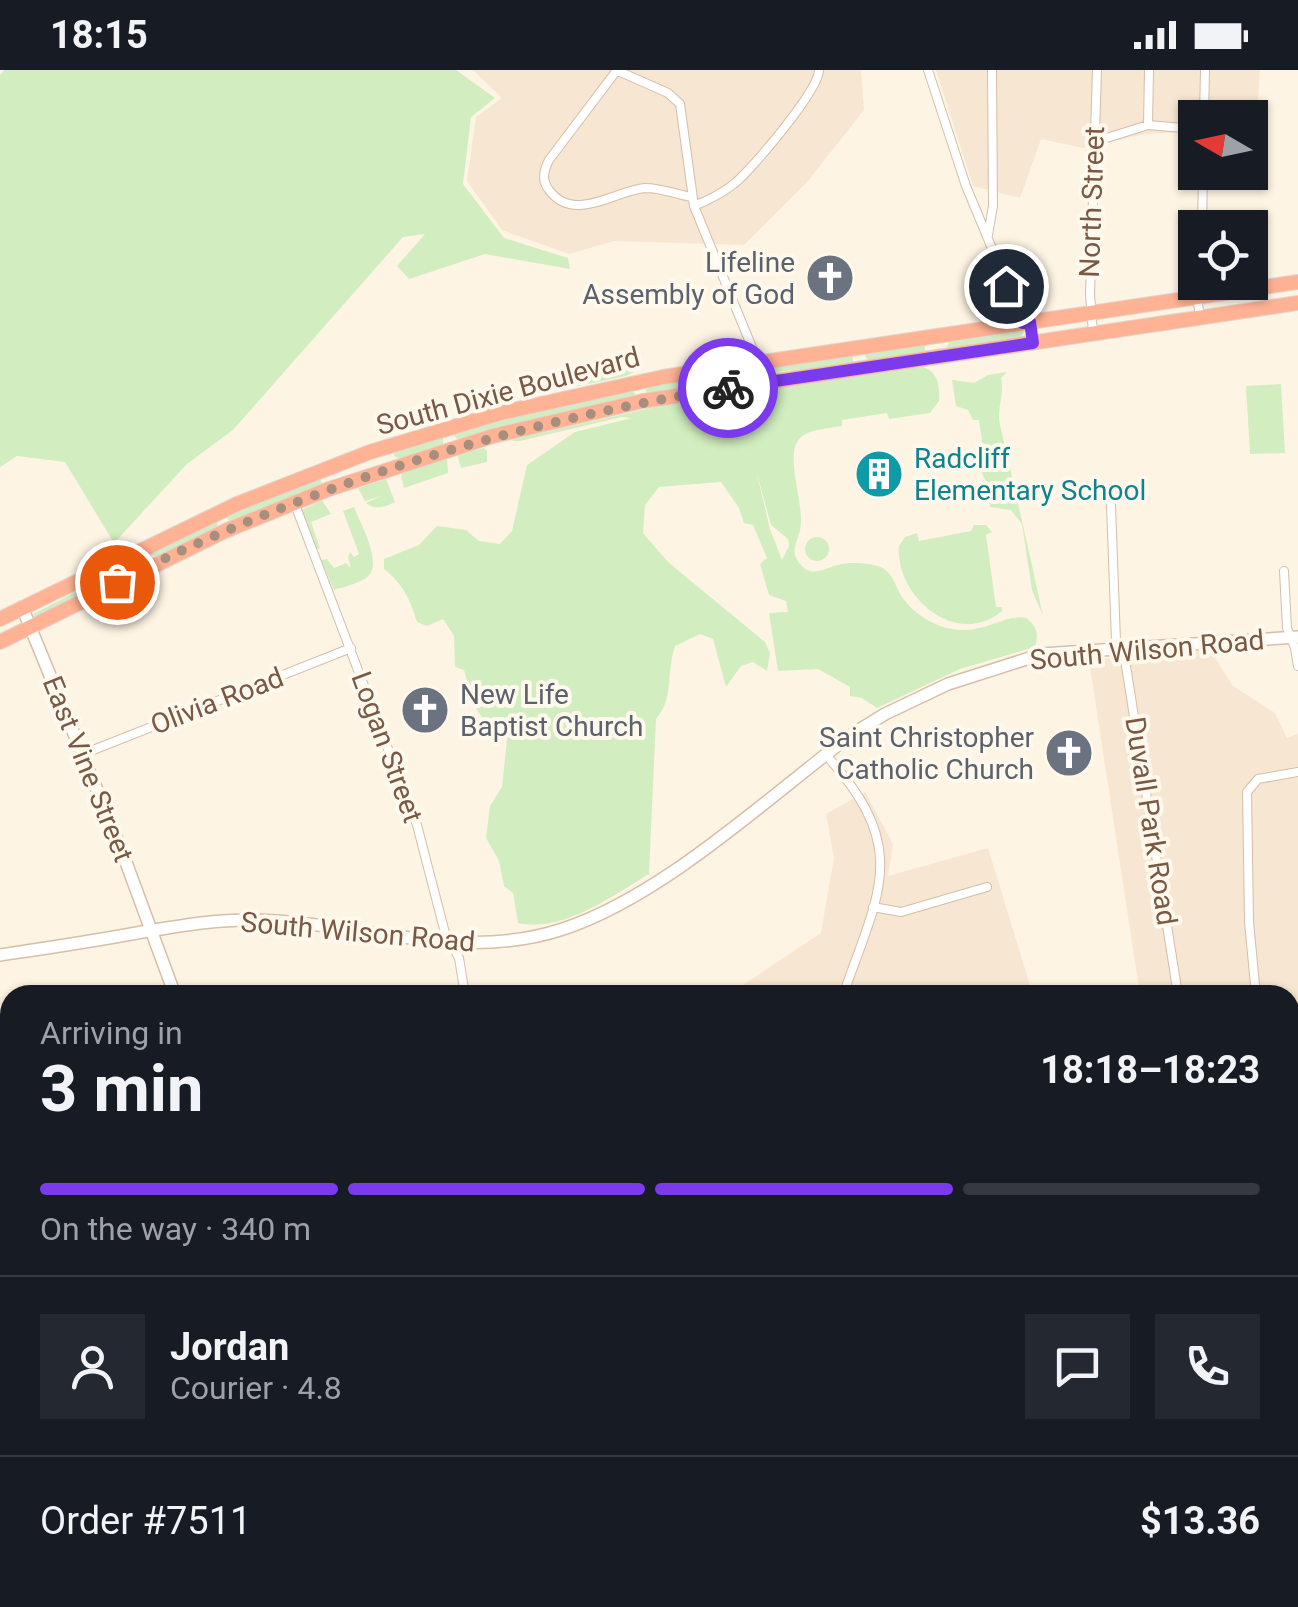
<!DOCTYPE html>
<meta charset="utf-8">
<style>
:root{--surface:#171b24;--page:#242831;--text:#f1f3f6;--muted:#9ea1a6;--line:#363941;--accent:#7c3aed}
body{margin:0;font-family:Roboto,sans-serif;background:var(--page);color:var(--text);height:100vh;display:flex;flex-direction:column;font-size:38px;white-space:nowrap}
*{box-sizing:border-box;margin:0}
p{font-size:32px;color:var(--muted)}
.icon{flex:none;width:55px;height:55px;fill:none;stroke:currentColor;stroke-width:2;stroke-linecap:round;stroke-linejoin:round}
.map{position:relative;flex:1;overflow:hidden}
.side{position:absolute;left:0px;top:915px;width:1300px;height:622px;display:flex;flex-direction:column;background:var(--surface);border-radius:30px 30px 0 0;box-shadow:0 2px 8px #0004}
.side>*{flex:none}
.needle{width:65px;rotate:279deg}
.fabs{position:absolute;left:1178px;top:30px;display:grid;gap:20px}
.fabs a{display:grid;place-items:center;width:90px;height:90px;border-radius:0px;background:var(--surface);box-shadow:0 2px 8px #0004;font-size:50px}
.pin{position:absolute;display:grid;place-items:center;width:85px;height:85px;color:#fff;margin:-42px;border:5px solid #fff;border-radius:50%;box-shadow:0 2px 10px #0007}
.courier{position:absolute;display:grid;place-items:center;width:100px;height:100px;margin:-50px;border:8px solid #7c3aed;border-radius:50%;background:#fff;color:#222;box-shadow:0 2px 12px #0007}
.overview em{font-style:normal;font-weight:700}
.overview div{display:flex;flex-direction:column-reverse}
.overview{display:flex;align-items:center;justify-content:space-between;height:170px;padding:0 40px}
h1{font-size:65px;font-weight:700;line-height:75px}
.bar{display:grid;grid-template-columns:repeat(4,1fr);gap:15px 10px;align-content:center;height:120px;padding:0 40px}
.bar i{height:12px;border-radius:8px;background:var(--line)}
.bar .selected{background:var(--accent)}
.bar p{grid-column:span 4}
.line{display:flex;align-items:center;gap:25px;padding:0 40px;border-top:2px solid var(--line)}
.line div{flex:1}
.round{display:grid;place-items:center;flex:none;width:105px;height:105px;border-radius:0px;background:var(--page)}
.status{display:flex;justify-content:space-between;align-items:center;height:70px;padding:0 50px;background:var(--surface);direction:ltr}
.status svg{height:28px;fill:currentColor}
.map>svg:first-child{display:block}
.residential{fill:#f7e6d1}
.green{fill:#d2eec0;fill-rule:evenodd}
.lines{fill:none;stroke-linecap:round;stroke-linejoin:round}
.street-casing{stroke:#d3beab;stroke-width:10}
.secondary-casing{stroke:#d7bea8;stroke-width:14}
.highway-casing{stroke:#dfd7d3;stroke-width:16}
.street{stroke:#fff;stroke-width:8}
.secondary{stroke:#fff;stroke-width:11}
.highway{stroke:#ffb294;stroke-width:14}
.done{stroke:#a88f7d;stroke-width:10;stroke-dasharray:0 18}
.route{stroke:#7c3aed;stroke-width:12}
.labels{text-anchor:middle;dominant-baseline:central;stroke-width:8;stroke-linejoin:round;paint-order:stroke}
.street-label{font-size:28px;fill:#795946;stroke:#fff8ec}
.worship-label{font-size:28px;fill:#5b616d;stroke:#fff8ec;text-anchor:end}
.culture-label{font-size:28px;fill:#0d838f;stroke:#fff8ec;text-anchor:start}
</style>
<div class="status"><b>18:15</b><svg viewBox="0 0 49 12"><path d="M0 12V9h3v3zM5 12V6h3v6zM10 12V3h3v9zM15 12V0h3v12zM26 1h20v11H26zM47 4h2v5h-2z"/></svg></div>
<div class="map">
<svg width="1298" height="1537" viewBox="0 0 1298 1537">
<rect width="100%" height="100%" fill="#fef4e3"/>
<path class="residential" d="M473,0H861L864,40L807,112L744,175L614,171L569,184L502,160L467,111L476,47L502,28Z
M936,0H1260L1257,45L1195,48V61L1145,64L1083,78L1041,69L1020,128L973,116Z
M1210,580L1233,616L1275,643L1287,668L1298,664V1086L1293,1014L1290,1013V925H1140L1089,590Z
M865,722L893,774L888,806L988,778L1033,925H728L821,863L834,788L826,744Z
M1290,1284L1298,1285V1537H846V1528H1290Z"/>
<path class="green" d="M4,0H456L495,28L471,47L463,114L504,168L568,188L570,199L485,184L409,209L397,196L425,164L403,167L233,360L187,394L114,473L65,392L17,386L0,397V5Z
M1017,258L1024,261L1020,269L951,279L947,277L949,272L998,265Z
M925,273V283L869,291L865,286L866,282Z
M853,284V294L765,303V297Z
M631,285L634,302L626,306L565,319L552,317L547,303Z
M921,296C938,301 940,315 939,331L930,343L889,349L887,343L842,350V356C804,362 789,361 795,405C797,420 801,436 801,451C802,467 787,480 800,494C813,510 827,496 842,494C852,492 870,493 880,497C893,502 895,516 902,527C913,543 933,556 952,559C984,565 1006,543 1026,548C1037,556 1039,564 1035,577L960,599L877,638L862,628L850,626V617L818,599L778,601L769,543L788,542L786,531L769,525L760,494L767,488L753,455L744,453L739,438L721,412L659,417L645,435L643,463L668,492L765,572L770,583L767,601L753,592L741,596L726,617L713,569L700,564L675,576C666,603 674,629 656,649L649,804C612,826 563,863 518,853L513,823L504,816L499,791L486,768L490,736L502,717L508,661C475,656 472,627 464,600L455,597L454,566L443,549L427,556L417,552C410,529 403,514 384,499V489L419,475L437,456L466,460L479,471L500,474L512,461L527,395L575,362L632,348L622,347L520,371H512L514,369L660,336ZM756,400L771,455L788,469L789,476L782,490L770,459Z
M753,299L751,309L649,325L645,320L647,315Z
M1007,302L1001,308C1005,324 996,339 1000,355C1015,419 1029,481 1043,546L1032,520L1022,454L1011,440L990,437L987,414L981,401L986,398L979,350H973L968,340L956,336L952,310L974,313L988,305Z
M1281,314L1285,383L1250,384L1246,316Z
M631,318L635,324L633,328L459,370L454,366L458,360Z
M443,367V375L400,389L394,386L395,381Z
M484,378L487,381V392L461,398L457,384Z
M447,387L448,403L404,418L401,406L404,401Z
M320,408L323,415L230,452L227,448L229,443Z
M386,409L395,432C385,437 375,441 366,433L381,426L365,431L358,418Z
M322,430L331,444L311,452L320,478L317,479L302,440Z
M354,437C360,453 385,496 366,508C357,514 343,517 334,520L321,490L327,489L334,498L346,493L351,498L348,487L350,482L354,487L359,484L343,441Z
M215,450L218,454L213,461L158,486L151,485V479Z
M974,455H986L992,462L986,465L996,537H1002V541C957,579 895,527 899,476L905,467L917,463L919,471L971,461Z
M805 479a12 12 0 1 1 24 0a12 12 0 1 1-24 0Z
M141,488L135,497L40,546L35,547L33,544Z
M132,513L145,517L147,520L139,525L147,521L146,530L135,536L131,532L110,540L108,546L104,547L102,543L106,540L102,541L100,535L102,529Z"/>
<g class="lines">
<g class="street-casing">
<path id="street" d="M616,0L668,23L680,34L694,136L758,292L763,312
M617,0L549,90C544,100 541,110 549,120C574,154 616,120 645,118C661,118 676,124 691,127
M928,0L966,116L1023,253
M1204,48L1205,0
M1148,55L1149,0
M1094,72L1148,55L1195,59
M694,136C709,130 723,123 735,113C753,98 819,20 819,0
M1202,158L1203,102
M988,165L993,136L992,0
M1200,247L1197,227L1200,212
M1093,263L1090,224L1097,0
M294,432L417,755L445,863L459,888L465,925
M1111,435L1116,571L1123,577L1178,925
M1284,501L1287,558L1295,578L1298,596
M83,684L351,578
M825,684C911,778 880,820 843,925
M873,837L901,842L987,817
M1256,925L1249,852L1247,722L1258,709L1298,702
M0,1311L10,1309
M1290,1340H1298
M1290,1520L1298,1515
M87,1528L89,1537
M175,1528L178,1537
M1072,1528L1074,1537
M1190,1528L1192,1537
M862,1534L899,1528
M1,1537L39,1528
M1264,1537L1279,1528"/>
</g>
<g class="secondary-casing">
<path id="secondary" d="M22,537L120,776L175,925
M0,885C47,878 95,871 142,862C179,856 217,849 255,850C358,852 461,893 563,859C663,826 766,729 851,665L885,644L948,614L1042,584L1298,567
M356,1528L357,1537"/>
</g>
<g class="highway-casing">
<path id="highway" d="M0,549L237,434L370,382L500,343L663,307L1298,212
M0,572L225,461L329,419L493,366L643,331L1298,233"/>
</g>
<use href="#street" class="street"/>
<use href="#secondary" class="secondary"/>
<use href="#highway" class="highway"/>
</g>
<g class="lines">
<path class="done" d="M117,512C310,414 514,352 728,318"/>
<path class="route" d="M728,318L1033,273L1030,252L1023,253L1006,216"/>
</g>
<defs>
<g id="church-disc" transform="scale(2.5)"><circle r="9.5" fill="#6b7280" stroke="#fff8ec"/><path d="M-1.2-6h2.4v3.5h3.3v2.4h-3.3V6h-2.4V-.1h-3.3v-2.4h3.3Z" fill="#fff"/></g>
<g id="building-disc" transform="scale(2.5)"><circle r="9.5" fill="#0f9aa8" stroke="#fff8ec"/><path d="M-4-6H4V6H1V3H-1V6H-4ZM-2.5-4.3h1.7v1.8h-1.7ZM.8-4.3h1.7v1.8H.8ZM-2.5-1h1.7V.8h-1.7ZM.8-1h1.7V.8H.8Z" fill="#fff"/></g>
</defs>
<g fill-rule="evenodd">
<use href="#church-disc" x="830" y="208"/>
<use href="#building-disc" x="879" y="404"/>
<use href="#church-disc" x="425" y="640"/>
<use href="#church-disc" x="1069" y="683"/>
</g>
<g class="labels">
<g class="street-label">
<text transform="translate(1092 132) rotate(-88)">North Street</text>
<text transform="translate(508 321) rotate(-15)">South Dixie Boulevard</text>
<text transform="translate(1147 580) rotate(-5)">South Wilson Road</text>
<text transform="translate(217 631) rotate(-21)">Olivia Road</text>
<text transform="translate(387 677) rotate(70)">Logan Street</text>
<text transform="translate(88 699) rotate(68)">East Vine Street</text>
<text transform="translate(1151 751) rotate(81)">Duvall Park Road</text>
<text transform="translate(358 862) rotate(5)">South Wilson Road</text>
</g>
<g class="worship-label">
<text x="795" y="192">Lifeline<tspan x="795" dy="32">Assembly of God</tspan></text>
<text x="460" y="624" text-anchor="start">New Life<tspan x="460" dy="32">Baptist Church</tspan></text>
<text x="1034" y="667">Saint Christopher<tspan x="1034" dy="32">Catholic Church</tspan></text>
</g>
<g class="culture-label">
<text x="914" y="388">Radcliff<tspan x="914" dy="32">Elementary School</tspan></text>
</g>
</g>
</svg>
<div class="fabs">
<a><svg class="needle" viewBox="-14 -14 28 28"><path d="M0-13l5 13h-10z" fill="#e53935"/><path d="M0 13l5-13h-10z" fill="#9ea1a6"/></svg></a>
<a><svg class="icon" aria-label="locate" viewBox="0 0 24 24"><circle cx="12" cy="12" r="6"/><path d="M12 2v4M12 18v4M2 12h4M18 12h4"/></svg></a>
</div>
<div class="pin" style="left:117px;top:512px;background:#ea580c"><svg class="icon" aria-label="bag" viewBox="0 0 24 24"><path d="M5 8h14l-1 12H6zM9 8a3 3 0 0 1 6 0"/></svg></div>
<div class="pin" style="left:1006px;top:216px;background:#1f2937"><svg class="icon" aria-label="home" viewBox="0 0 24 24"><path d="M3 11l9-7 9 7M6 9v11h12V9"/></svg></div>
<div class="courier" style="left:728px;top:318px"><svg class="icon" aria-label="bike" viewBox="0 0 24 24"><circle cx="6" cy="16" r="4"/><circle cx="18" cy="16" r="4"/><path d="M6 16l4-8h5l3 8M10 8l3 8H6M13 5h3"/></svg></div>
<section class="side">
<div class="overview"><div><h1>3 min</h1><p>Arriving in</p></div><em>18:18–18:23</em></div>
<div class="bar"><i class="selected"></i><i class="selected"></i><i class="selected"></i><i></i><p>On the way · 340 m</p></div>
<div class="line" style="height:180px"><a class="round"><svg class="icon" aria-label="person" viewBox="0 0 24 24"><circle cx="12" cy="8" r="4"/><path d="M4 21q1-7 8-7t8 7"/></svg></a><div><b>Jordan</b><p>Courier · 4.8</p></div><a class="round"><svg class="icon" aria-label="chat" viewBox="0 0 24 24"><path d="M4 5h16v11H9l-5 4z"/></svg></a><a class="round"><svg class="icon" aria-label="phone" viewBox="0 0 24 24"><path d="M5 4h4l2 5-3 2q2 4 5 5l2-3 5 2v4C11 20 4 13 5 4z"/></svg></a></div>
<div class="line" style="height:130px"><div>Order #7511</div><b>$13.36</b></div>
</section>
</div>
